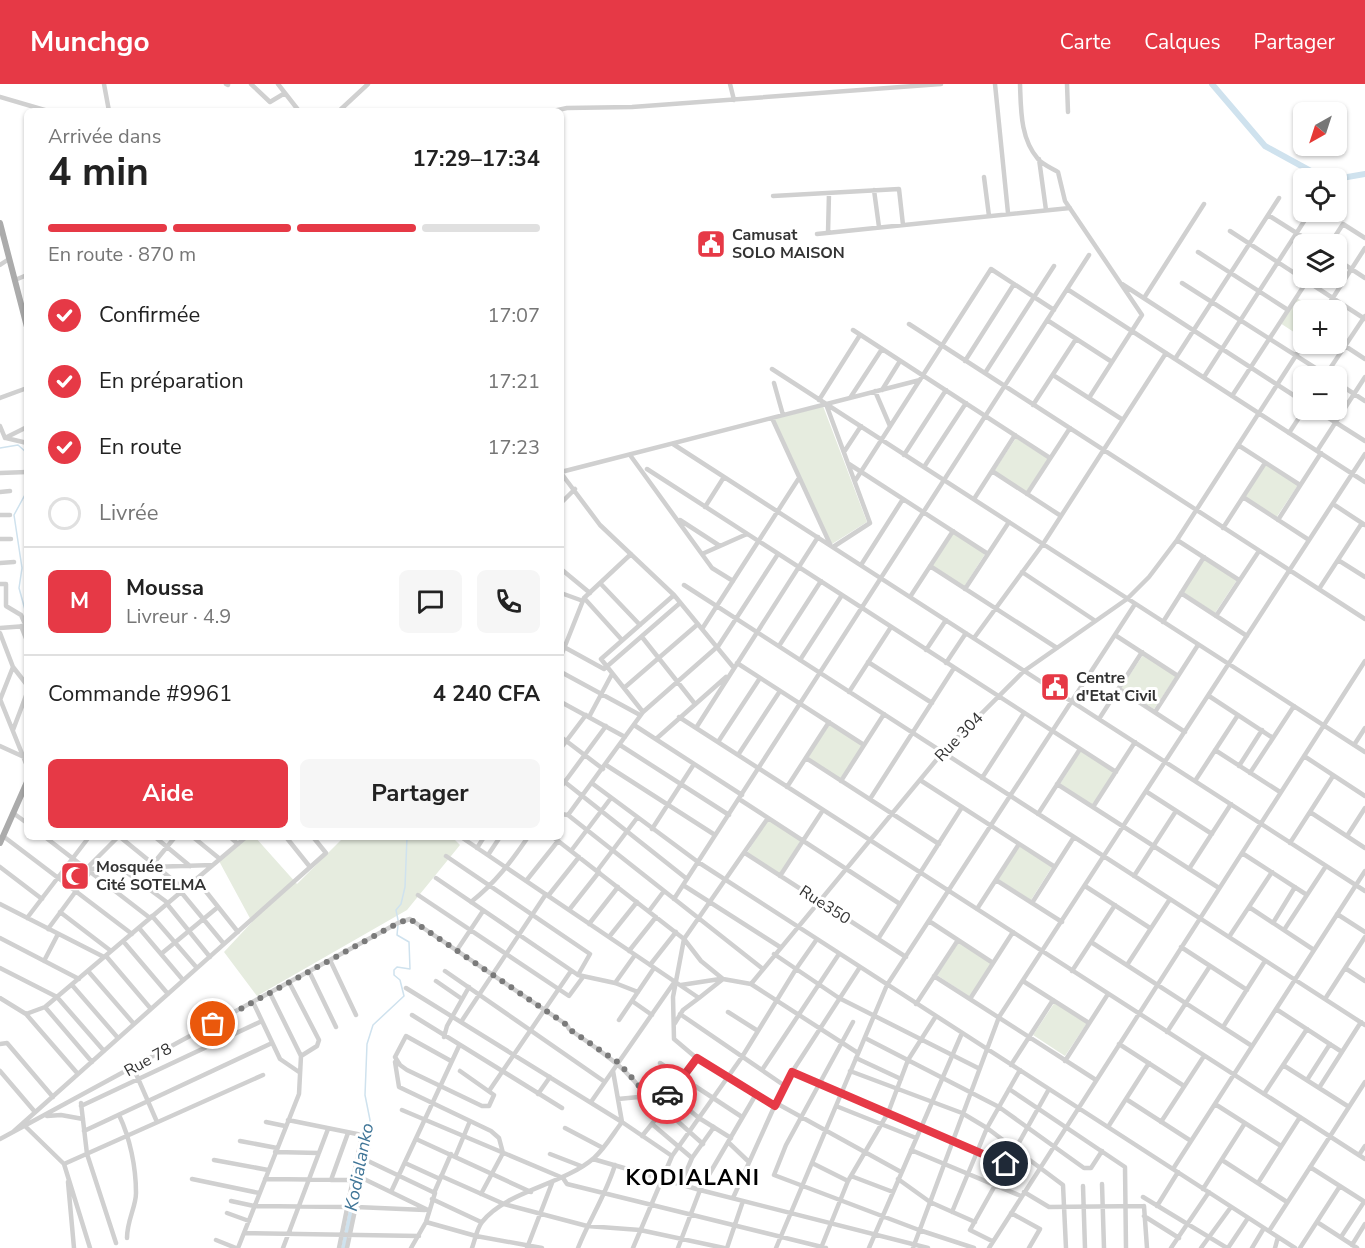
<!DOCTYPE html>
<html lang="fr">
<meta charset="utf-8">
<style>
:root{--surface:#fff;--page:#f6f6f6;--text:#222;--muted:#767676;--line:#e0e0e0;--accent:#e63946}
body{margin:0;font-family:"Nunito Sans",sans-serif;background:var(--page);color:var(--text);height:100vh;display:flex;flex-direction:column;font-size:22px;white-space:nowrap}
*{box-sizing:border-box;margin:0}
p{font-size:20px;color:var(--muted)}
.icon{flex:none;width:33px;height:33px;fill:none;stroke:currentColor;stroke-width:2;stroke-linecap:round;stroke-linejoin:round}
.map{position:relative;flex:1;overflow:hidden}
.details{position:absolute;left:24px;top:24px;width:540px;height:732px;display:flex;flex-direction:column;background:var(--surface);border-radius:9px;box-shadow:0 2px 4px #0004}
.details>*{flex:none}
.needle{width:39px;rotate:219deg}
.fabs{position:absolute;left:1293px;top:18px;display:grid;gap:12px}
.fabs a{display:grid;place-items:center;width:54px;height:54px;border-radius:9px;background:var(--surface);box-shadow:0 2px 4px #0004;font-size:30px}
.pin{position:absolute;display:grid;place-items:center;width:51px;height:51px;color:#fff;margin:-26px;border:3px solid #fff;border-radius:50%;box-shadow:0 2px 6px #0007}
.courier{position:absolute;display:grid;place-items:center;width:60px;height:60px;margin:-30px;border:4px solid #e63946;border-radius:50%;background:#fff;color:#222;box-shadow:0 2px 8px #0007}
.head em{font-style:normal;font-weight:700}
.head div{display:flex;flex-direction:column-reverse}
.head{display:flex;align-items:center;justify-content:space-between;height:102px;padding:0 24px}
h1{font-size:39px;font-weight:700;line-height:45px}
.bar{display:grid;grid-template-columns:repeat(4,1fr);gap:9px 6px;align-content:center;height:72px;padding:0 24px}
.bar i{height:8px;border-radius:4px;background:var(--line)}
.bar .on{background:var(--accent)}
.bar p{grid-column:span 4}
.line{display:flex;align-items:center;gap:15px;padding:0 24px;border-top:2px solid var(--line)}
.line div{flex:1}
.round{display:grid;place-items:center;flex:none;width:63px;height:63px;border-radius:9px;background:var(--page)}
ol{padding:0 24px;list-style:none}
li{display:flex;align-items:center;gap:18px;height:66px}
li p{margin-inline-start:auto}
li .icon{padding:6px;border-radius:50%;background:var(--accent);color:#fff;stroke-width:4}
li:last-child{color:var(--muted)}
li i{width:33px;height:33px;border:3px solid var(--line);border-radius:50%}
.primary-button{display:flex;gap:12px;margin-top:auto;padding:12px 24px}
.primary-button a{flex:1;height:69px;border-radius:9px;background:var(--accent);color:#fff;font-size:24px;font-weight:700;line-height:69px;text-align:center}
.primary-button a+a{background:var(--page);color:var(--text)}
header{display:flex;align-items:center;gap:36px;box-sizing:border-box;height:84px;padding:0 30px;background:var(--accent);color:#fff}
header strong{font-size:28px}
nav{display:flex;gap:33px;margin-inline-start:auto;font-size:21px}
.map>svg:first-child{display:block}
.green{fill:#e6ecdf}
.water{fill:#cfe2ee}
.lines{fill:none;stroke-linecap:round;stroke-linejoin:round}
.stream{stroke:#cfe2ee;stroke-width:1.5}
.river{stroke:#cfe2ee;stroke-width:6}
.minor{stroke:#d0d0d0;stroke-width:4.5}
.major{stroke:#ababab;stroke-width:6}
.done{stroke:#7a7a7a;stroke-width:6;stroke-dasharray:0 10.8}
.route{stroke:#e63946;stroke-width:8}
.labels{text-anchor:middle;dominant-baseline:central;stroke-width:6;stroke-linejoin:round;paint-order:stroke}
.poi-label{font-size:16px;font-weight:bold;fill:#333;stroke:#fff;text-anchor:start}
.street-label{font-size:16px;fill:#333;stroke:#fff}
.water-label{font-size:18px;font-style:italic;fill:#3f7597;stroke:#fff}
.district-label{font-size:22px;font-weight:bold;letter-spacing:1.5px;fill:#000;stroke:#fff}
</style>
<header>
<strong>Munchgo</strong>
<nav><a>Carte</a><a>Calques</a><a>Partager</a></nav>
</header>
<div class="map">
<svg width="1365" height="1164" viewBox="0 0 1365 1164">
<rect width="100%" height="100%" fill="#fff"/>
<path class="green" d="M1297,214L1316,226H1304L1303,254L1280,239Z
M823,322L867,438L832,460L773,335Z
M1016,354L1048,375L1026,408L994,387Z
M1266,380L1298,401L1276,434L1244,413Z
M953,449L985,470L964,503L931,482Z
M1205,475L1237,496L1215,529L1183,508Z
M1143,571L1176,592L1154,625L1121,604Z
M830,640L862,662L840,695L808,673Z
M1081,666L1114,688L1092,721L1060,700Z
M768,735L801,756L780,790L747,769Z
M248,753H255L297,800L344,753H452L460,761L407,826L257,912L224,868L252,838L219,777Z
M1020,762L1052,783L1031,816L998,795Z
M959,858L991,879L970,913L937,891Z
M1055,918L1087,939L1065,972L1033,951Z"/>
<path class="water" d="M366,1044L370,1045L346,1164H341Z"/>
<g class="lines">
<path class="stream" d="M0,364L18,361L27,369
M27,407L14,431L22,484L19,504L27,533
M398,836L396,826L401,820L405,803L407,753
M368,1046L370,1036L365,1011L367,960L373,941L404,912L400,896L394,891V886L397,883L410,885L409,858L397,851L398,841"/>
<path class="river" d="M1212,0L1265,62L1318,91L1333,94
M1336,95L1365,90"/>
<path class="minor" d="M104,0L109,27
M226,0L228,1
M251,0L270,18L285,9
M278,0L299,27
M730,0L734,16
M995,0L1008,129
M1020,0C1021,25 1020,54 1038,75C1043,81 1052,84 1058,88L1065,117L1142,231L1089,314
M1067,0L1068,28
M0,13L48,27
M339,27L368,0
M553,27L567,24L632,23L941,0
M1039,75L1046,126
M984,93L989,132
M874,106L879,143
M773,112L899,105L903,141
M1268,131L1314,160
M1230,147L1365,235
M828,149L829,109
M817,150L1070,124
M1330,160L1343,140L1365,154
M1198,168L1288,226
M1336,175L1365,194
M0,181L9,175
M15,196L27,191
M1182,199L1328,292
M1122,200L1304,318
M1067,205L1365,398
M1144,214L1204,120
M1325,226L1365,164
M1047,236L1112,278
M909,240L1365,535
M853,246L1050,374
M1336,256L1365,275
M1175,275L1279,114
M965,277L1014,200
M772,285L1365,668
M985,289L1054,182
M1053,291L1123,336
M1325,292L1365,232
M1204,293L1310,128
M1336,298L1365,317
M774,299L783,331
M882,306L900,277
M875,307L890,342
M1232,312L1309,194
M0,314L27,304
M850,314L882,265
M819,316L860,251
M826,320L870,439L833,463
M1033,321L1076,255
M1316,326L1365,357
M772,334L830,460
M0,342L5,354
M1289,349L1304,326
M5,354L27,343
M6,354L27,359
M673,360L1365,807
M1238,361L1300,401
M1317,367L1365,293
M844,368L861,342
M630,371L712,484L733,497
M904,371L946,306
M849,380L988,470
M924,383L966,319
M647,385L1116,688
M992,387L1061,432
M561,388L920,296
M0,389L27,388
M561,389L600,441L674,511L734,584
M855,397L991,185L1054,226
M0,408L10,407
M1027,410L1070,344
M1243,413L1309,456
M974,415L1015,351
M561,419L575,405
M1333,420L1365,441
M705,423L724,393
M0,431H10
M680,436L720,462
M1278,436L1321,369
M1223,444L1265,379
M0,455H11
M1177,456L1239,496
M702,470L747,450
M1338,476L1365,493
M0,479L14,478
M861,481L903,415
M930,482L1057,564
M561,485L590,509
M1022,488L1094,536
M600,499L640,541
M0,500H6V522L21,531L26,542L0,544
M684,501L1365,941
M965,505L1009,438
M1319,505L1362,439
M561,509L583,517
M1181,509L1247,552
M910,513L953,447
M584,514L622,556
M1216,532L1259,467
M1163,538L1204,473
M21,542L27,557
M702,545L799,394
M0,549L13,583L27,601
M1115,551L1178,592
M642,553L695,620
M974,554L1043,460L1166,269
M779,562L821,497
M564,563L604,585L680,519
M717,564L778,470
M926,566L946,536
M561,572L584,514L631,470
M800,576L842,511
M868,578L932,619
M737,579L864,661
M946,579L966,549
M561,588L640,631
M624,604L698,540
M1119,605L1185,648
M849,608L891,543
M1209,612L1273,654
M0,615L27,682
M0,616L13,583
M561,618L625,653
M643,628L601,575L674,511
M1155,628L1198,561
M589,633L612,590
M679,633L1365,1075
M1099,635L1142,568
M634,641L742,711
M696,644L818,453
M13,646L27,609
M561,653L603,685
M656,655L726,593
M718,658L760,594
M620,661L729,731
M1354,661L1365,644
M0,662L24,673
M561,664L586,631
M1215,666L1280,708
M738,671L780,607
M1304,672L1365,712
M806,674L939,760
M606,681L715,751
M1239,682L1262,646
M1250,689L1294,622
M982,694L1024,629
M561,695L687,795
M920,696L1055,783
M841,697L884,630
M1195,697L1238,631
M593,700L698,778L1295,1164
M1057,700L1219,804
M561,703L606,642
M787,703L829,638
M1147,708L1212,750
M739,715L900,820
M870,715L954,584
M1093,723L1135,658
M1310,728L1365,764
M13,729L27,739
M561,730L568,731L763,885
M1038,730L1080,665
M568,731L643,628L717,563
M768,734L684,855L673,913L674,955L700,977L775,1022
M652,745L694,680
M3,752L132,850
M1347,752L1365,724
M45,753L150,834
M120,753L184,805
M155,753L190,782
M193,753L220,775
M230,753L238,760
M286,753L310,783
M461,753L699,914L723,895
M553,753L684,855L701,877L723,895L751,900L858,969
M1290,759L1333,692
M477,764L484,753
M571,767L611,714
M745,769L906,873
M1242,769L1307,811
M488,771L500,753
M446,772L590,870L578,891
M153,780L175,753
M0,783L42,815
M86,785L118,753
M87,785L213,781
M122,785L168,819
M1189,785L1231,720
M597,787L637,734
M780,792L823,726
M1134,792L1176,727
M436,794L578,891L615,899L638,908
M196,795L238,848
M996,796L1062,838
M526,797L558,757
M683,801L780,863
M1085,802L1150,844
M181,808L224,860
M418,811L569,912L583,893
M548,812L579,773
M674,815L1089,171
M471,818C495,799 511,778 528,753
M1032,819L1074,753
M0,820L104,873
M167,820L210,873
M1249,823L1314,866
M977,825L1019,760
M569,826L599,788
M649,827L664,807
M60,828L111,867
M1337,830L1365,848
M152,832L197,884
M27,834L89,753
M929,837L993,879
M1273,839L1295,803
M589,840L618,803
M139,844L183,896
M48,845L90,788
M1284,846L1326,782
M609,853L637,818
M1229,853L1272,788
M0,854L79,895
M878,855L962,723
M123,857L168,910
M1091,858L1252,962
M1181,863L1247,906
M457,866L483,827
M629,867L656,833
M161,870L218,823
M774,870L839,914L978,984
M106,872L151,925
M330,876L356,931
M44,877L58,850
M650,881L676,848
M1127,881L1170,815
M860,883L792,988L776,1019L901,1088
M0,884L57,913L104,967
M1345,884L1365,897
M88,887L134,940
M309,887L336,943
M445,887L605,998
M1072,887L1115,821
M934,892L1096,996
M436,897L462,915
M1023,897L1089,939
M289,898L319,956L317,962L301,972
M615,899L635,871
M751,900L943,668L1024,587L1127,515L1149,493L1177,456L1304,259
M72,901L118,954
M681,901L720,895
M406,904L622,1038L672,1072
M0,914L26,930L78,990
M970,915L1013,848
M1325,915L1365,853
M632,917L652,931
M253,918L280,975L299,988
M916,920L958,856
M45,923L92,978
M1276,925L1342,968
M728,928L758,947
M26,930L45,923L246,753
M680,930L785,1002
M412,931L562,1024
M619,936L654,884
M461,938L546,810
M853,938L786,1061L774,1091L919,1146L974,1164
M675,939L683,926L699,914
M1223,943L1265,877
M1167,948L1210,882
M444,953L447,942L469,903
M865,954L999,1023L1084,1084H1091L1102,1067
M0,960L7,959L53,1013
M1119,960L1184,1002
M856,974L901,995
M451,977L406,952L395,973L400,981L407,986L482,1022H489L494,1011L460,987
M1065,977L1108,910
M395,978L399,1003L491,1047L499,1054L503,1069L481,1110
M660,979L742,1033
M1011,981L1053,916
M1283,981L1349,1023
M133,983L157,1038
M762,986L839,870
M0,987L35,1028
M850,987L962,1029L987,1044L1063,1101L1066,1164
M792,988L1006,1080
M1307,996L1330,960
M1319,1004L1361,938
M1009,1005L1125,1083L1126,1164
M489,1007L571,887
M538,1010L550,993
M670,1010L697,974
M1264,1010L1307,945
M618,1015L670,1010L699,1034L731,1054
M1126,1015L1191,1057
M591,1018L673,900
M81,1019L87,1070L116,1159
M1215,1020L1281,1062
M81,1022L262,937
M836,1022L916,1054
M402,1026L563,1094L567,1100L826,1164
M119,1031C130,1054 136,1083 136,1109C136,1123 127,1136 127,1154
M47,1032L61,1031L83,1035
M288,1036L362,1051L339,1164
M266,1038L285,1042
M1161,1038L1204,972
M652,1040L692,1074
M26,1043L64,1080L90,1164
M1108,1043L1149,979
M565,1044L603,1064
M84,1047L272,959
M13,1048L398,839L410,835L567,941L569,945C605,970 641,992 657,1034
M642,1052L664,1025L703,1060
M0,1055L13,1048L326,769L313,753
M416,1055L531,1108
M240,1057L277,1064
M728,1058L749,1078
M911,1066L1021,1112
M275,1068L319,1069
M550,1070L581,1082
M1359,1071L1365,1062
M455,1073L470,1037
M593,1075L700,1106L928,1164
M214,1076L268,1086
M366,1076L435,1109L426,1138L411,1164
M1222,1076L1287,1118
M405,1079L440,1095
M812,1079L848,1097
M64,1080L263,991
M1310,1083L1365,1118
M1173,1085L1365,787
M441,1092L504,1120L587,1142L640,1146L724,1164
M851,1092L893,1108
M362,1094L428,1126
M192,1095L259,1109
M265,1095L353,1096
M898,1095L930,1118L975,1138
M331,1096L348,1049
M68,1098L74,1164
M1258,1099L1300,1033
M681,1100L692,1074L714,1043
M1102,1100L1104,1164
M1083,1102L1085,1164
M1203,1105L1245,1039
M391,1108L459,962
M1024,1108L1049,1123L1144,1122
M434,1109L451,1070
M1143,1113L1227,1164
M733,1114L775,1021
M432,1115L481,1138
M231,1117L254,1122L347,1123
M1144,1122L1147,1164
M1157,1122L1178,1088
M356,1123L425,1126
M952,1128L987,1044L1020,986
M227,1129L249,1137
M1011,1129L1040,1145L1029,1164
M1144,1132L1179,1154
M426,1138L476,1152L542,1164
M1317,1138L1357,1164
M1269,1147L1365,998
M244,1149L419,1152
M1341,1153L1364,1118
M216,1156L236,1164
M992,1157L970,1146L1049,1005
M1352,1161L1365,1140
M238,1164L299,1010L301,972L270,909
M283,1164L328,1045
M347,1164L370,1055
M472,1164C475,1156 477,1144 482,1138C506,1107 563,1101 594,1074C605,1064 613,1050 622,1038L613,987
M527,1164L552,1099
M578,1164C590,1134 605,1113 615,1081
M633,1164L672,1072L742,973L796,885L817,855
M678,1164L700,1106L755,1012
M727,1164L743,1117
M776,1164L887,901L1135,520
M821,1164L848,1097L888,1029L908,976L936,932
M869,1164L962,949
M913,1164L999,933L1365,370
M989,1164L1365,577
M1171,1164L1209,1108
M1201,1164L1231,1123
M1228,1164L1248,1134
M1252,1164L1264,1144
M1275,1164L1278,1153
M1300,1164L1340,1102"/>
<path class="major" d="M0,139L27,243
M0,759L27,698"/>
</g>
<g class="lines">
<path class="done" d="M213,940L398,839L410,835L567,941L569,945L619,979L647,1011L667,1010"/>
<path class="route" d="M667,1010H670L697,974L775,1022L792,988L1006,1080"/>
</g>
<defs>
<g id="civic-square" transform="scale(1.5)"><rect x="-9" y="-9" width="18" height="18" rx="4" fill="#e63946" stroke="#fff"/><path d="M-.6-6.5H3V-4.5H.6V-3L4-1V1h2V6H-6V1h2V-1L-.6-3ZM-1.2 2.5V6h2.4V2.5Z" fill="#fff"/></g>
<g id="mosque-square" transform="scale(1.5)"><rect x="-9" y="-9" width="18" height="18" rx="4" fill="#e63946" stroke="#fff"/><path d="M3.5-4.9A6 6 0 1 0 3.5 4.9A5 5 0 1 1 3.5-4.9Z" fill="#fff"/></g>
</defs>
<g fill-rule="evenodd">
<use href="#civic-square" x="711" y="160"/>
<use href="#civic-square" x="1055" y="603"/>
<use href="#mosque-square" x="75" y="792"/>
</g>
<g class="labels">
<g class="poi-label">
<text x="732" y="151">Camusat<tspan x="732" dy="18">SOLO MAISON</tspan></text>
<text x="1076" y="594">Centre<tspan x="1076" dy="18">d'Etat Civil</tspan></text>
<text x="96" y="783">Mosquée<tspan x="96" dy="18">Cité SOTELMA</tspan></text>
</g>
<g class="street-label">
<text transform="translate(959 653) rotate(-46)">Rue 304</text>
<text transform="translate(825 821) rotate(33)">Rue350</text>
<text transform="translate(148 976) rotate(-29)">Rue 78</text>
</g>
<g class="water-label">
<text transform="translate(359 1083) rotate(-79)">Kodialanko</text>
</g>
<g class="district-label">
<text x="693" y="1094">KODIALANI</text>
</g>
</g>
</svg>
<div class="fabs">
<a><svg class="needle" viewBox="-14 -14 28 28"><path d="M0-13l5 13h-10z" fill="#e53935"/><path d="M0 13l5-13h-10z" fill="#767676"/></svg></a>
<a><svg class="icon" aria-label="locate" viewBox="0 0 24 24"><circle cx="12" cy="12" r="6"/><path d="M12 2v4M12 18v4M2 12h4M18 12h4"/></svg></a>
<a><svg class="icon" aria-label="layers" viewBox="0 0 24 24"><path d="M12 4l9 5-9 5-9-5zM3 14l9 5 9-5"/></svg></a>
<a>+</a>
<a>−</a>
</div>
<div class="pin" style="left:213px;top:940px;background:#ea580c"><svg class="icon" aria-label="bag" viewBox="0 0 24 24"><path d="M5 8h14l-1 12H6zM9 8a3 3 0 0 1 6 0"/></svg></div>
<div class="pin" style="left:1006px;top:1080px;background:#1f2937"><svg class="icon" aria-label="home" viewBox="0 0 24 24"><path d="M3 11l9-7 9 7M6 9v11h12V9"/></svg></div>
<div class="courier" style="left:667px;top:1010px"><svg class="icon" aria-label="car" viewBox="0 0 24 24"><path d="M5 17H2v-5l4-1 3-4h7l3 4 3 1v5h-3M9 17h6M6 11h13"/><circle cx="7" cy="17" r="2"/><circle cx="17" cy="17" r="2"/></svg></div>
<section class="details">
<div class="head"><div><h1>4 min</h1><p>Arrivée dans</p></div><em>17:29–17:34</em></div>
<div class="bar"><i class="on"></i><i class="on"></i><i class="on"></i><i></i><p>En route · 870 m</p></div>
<ol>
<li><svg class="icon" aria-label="check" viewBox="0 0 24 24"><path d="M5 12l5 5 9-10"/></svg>Confirmée<p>17:07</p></li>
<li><svg class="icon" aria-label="check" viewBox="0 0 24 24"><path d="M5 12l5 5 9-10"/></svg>En préparation<p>17:21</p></li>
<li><svg class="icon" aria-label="check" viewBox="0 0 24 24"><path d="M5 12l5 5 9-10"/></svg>En route<p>17:23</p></li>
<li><i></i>Livrée</li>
</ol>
<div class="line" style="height:108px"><b class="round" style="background:var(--accent);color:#fff">M</b><div><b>Moussa</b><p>Livreur · 4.9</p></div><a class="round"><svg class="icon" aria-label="chat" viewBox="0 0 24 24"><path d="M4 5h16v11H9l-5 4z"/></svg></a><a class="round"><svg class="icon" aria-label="phone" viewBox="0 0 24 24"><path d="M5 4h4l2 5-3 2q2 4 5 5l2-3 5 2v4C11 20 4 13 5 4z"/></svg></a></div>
<div class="line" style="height:78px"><div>Commande #9961</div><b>4 240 CFA</b></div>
<div class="primary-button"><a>Aide</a><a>Partager</a></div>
</section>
</div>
